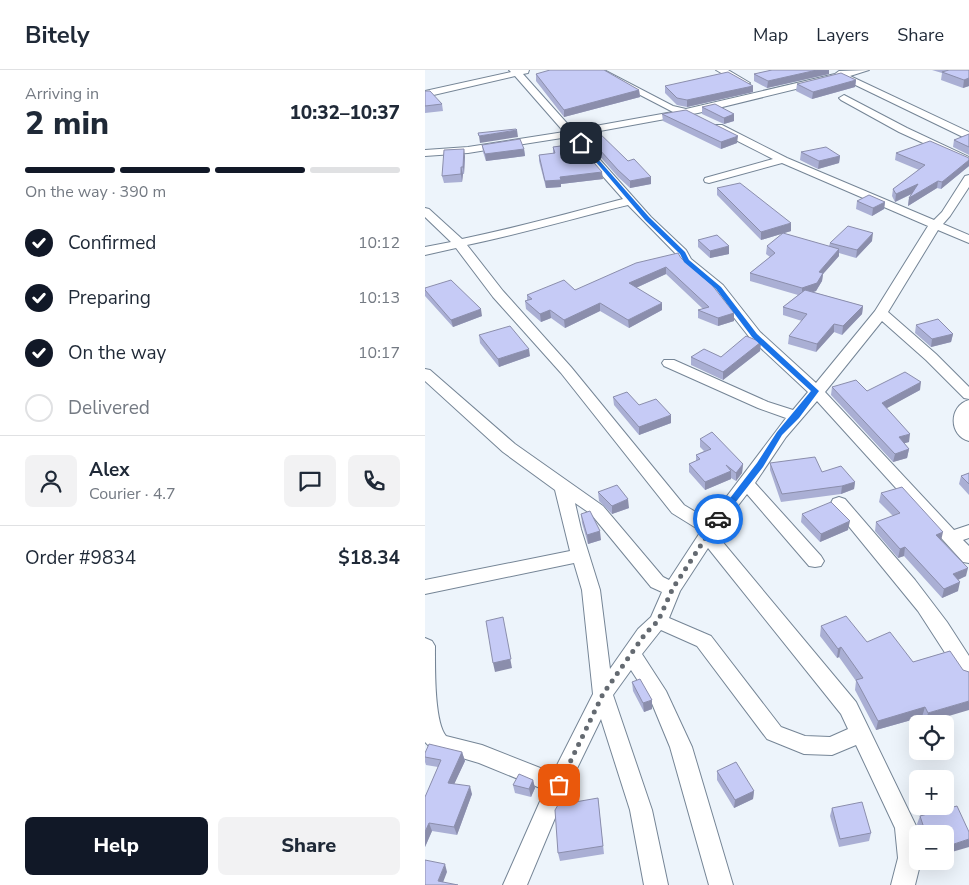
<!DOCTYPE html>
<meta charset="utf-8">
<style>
:root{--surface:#fff;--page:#f2f2f3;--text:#1f2937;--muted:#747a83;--line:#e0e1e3;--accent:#111827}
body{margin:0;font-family:"Nunito Sans",sans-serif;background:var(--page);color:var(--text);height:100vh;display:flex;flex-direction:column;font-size:19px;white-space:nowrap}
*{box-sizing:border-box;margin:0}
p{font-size:16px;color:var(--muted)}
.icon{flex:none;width:28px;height:28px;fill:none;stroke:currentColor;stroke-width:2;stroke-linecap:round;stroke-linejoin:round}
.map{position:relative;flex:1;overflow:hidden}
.details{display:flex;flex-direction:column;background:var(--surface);width:425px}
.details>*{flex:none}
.buttons{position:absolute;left:484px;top:645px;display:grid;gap:10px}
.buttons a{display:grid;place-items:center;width:45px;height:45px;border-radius:8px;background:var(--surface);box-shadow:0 5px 20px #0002;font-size:25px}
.pin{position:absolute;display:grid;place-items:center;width:42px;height:42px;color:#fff;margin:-21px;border-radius:10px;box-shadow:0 2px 8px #0006}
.courier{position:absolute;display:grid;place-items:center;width:50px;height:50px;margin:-25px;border:4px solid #1a73e8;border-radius:50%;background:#fff;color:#222;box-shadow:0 1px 6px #0007}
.summary em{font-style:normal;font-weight:800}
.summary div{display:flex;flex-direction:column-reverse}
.summary{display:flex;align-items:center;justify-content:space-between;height:85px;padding:0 25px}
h1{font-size:32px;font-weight:800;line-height:38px}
.bar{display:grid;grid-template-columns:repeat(4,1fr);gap:8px 5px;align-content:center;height:60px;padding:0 25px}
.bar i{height:6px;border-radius:4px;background:var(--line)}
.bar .on{background:var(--accent)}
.bar p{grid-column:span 4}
.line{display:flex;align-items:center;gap:12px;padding:0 25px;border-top:1px solid var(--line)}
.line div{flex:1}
.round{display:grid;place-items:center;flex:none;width:52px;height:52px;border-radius:8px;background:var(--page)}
ol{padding:0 25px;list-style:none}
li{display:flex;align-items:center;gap:15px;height:55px}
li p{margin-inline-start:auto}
li .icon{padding:5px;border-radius:50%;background:var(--accent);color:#fff;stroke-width:4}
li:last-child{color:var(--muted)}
li i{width:28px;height:28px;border:2px solid var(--line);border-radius:50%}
.primary-button{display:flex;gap:10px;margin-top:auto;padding:10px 25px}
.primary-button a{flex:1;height:58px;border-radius:8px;background:var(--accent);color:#fff;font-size:20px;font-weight:800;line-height:58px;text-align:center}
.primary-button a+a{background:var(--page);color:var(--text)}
header{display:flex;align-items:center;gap:30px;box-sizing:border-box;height:70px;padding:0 25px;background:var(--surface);border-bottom:1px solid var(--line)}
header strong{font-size:24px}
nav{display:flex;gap:28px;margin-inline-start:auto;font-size:18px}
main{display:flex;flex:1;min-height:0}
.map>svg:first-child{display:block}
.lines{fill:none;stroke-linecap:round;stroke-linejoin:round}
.street-casing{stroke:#758596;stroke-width:2}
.street{fill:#fff;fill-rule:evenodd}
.wall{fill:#aaafd4}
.shaded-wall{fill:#8b8eac}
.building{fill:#c6cbf6;stroke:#8b8eac}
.route{fill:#1a73e8}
.done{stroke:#646a71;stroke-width:5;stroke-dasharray:0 9}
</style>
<header>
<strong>Bitely</strong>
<nav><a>Map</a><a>Layers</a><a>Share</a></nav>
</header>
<main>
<section class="details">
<div class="summary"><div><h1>2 min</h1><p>Arriving in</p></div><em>10:32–10:37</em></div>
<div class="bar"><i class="on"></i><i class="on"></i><i class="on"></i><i></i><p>On the way · 390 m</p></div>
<ol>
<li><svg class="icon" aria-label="check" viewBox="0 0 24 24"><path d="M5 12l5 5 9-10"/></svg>Confirmed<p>10:12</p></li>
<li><svg class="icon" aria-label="check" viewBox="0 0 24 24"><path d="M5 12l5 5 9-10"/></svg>Preparing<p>10:13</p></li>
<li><svg class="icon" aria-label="check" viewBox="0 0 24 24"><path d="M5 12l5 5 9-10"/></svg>On the way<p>10:17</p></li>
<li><i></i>Delivered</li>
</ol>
<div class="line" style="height:90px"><a class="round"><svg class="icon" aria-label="person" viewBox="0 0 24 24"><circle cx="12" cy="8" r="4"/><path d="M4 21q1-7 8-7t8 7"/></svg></a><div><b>Alex</b><p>Courier · 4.7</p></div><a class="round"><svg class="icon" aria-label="chat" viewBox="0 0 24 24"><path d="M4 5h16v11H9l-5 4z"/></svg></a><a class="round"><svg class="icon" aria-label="phone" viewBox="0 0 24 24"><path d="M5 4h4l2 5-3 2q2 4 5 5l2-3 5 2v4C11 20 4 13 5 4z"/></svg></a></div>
<div class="line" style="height:65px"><div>Order #9834</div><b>$18.34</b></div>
<div class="primary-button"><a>Help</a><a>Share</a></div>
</section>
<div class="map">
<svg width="544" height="815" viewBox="0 0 544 815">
<rect width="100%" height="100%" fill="#edf4fb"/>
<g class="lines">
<g class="street-casing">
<path id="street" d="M84,0H104L103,3L98,4L148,60L248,42L167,0H179L248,36L261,39L410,4L414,1L444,0L425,6L544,62V69L540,68L416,8L273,43L153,65L226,147L261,180L266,189L298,215L335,262L391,313L450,241L503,156L357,93L284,113L280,112L279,110L280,108L348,89L289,59V55H297L362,88L509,150L517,142L540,106L544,105V117L525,146L518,154L544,165V173L513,160L463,242L511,284L544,317V329L539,328L501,290L457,251L400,322L529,460L544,455V468L538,470L544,476V493L538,492L392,331L361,367L330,413L396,486L399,491L396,496L390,497L384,496L322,424L291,464L431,632L492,758V791H496L490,815H466L473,788L470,758L431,675L407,685L379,684L342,669L272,576L236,560L217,584L241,621L267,677L308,815H284L245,677L226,631L206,600L188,625L227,740L243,815H219L205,740L176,649L143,717L102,815H78L120,720L54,693L7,679L0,672V568L7,571L10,576C10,596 9,652 21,666L57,675L128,703L168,624L157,520L149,493L0,524V510L145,481L130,420L78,382L0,311V299L5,300L90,374L178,436L238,507L244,510L276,461L247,443L136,303L68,227L31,178L0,185V177L26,172L0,147V138L4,139L37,169C91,158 144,143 198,129L143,67L43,83L0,86V80L43,77L139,62L90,6L0,27V21L86,2ZM203,135L252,185L257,194L288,221L325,268L383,322L368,340L343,332L249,290H239L237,293L239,296L333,338L361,348L284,450L259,435L146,297L78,221L42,175C96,164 149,148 203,135ZM150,433L166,444L226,517L237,522L226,547L213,559L185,599L175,520L156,459ZM283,478L416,644L423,659L405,667L380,666L356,657L286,566L244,548L255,521Z
M291,0H303L325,13L320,16L317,15Z
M419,25L482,58L544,87V94L474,62L416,30L414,28Z
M544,330V371C524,366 523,336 544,330Z
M414,427L420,429L490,510L522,552L544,586V611L537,609L493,541L408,437L406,433L408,429Z"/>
</g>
<use href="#street" class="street"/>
</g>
<path class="wall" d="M347,0H404V4L342,18L329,11V4Z
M507,0H544V16L538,18L516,10L517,3Z
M111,4L214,20L215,27L139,47L111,11Z
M431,10L430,17L387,29L371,21L372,14Z
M240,16H328V22L262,37L252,35L240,23Z
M0,21L17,34L18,41L0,43Z
M277,37L309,44V51L299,54L277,44Z
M237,44L312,73L296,79L238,51Z
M156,59L226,114L205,118L193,107L157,66Z
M135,64L178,109L136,114V117L121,118L114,91V85L128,84V77L139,75L136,70Z
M544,64V85L528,77L529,70Z
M57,75L99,79L100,86L61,91L58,82Z
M376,82L415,86L414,93L393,99L375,90Z
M471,83L544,96L516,119L512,118L483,136L484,128L487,124L470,132L467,126L468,119L494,100L470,90Z
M40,86L39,104H38L37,112L19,113L17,106Z
M292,118L366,161L336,170L292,125Z
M432,131L460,132L459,139L447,146L431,139Z
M273,170L304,184L285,188L273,177Z
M447,171L431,188L414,183V186L398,204L397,211L391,221L388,222L438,236L437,244L417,265L409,262L391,282L363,274L364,266L377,251L358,245V237L373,225L325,211V203L345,187L341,184L342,176H404L405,173Z
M256,188L309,251L293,256L273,248V240L278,239L241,204L211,218L237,240L204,258L175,241L140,258L126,248L116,252L101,239L100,231L102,230V225L150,220Z
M0,218L57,246L28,257L0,226Z
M491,255L528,264L526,272L506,277L490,263Z
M54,265L105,286L74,297L55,273Z
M336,272L335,281L298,310L266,295V287H296Z
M407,317L442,321L495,320L461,338L484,372L479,373L484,379L482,388L468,392L406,325Z
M188,327L214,335L246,353L214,365L189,335Z
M275,369L318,394L317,403L311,411L306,408V409L280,420L264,402V394L271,391V385L279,381L275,377Z
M345,393L397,402L430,412L429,419L416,424L356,432L345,400Z
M544,403V425L534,414L536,406Z
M173,422L204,438L187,444L174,431Z
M456,423L516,470L541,506L533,510V521L517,528L479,486L473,488L450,461L451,452L468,446L454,432Z
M156,444L176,470L163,474L157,453Z
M377,444L423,460L395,472L376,452Z
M396,556L442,572L488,592L525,581L500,653L497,647L451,660L430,620L431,611L414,587L412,588L395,566Z
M207,612L227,639L219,642L208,621Z
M37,682L40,691L29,714L47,724L32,765L7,761L0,777V727L13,697L1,695L0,692V683Z
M292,701L329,721L328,729L309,738L292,710Z
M108,710L110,718L106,727L90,723L88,715Z
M173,728L179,784L135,791L133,783Z
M407,738L446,763L444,771L414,777L405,746Z
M495,746L520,764H496L492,754Z"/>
<path class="shaded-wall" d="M392,0H404V4L342,18L343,11Z
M544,8V16L538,18L539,10Z
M431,10L430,17L387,29L388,22Z
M328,16V22L262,37V30Z
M214,20L215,27L139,47V40Z
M309,44V51L299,54V48Z
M92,60L93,67L55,73L54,66Z
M313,66L312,73L296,79V72Z
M39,79L40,86L39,104L38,97Z
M99,79L100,86L61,91L60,84Z
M415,86L414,93L393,99L394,91Z
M544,90V96L516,119L517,112Z
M36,97L38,104L37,112L36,104Z
M177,102L178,109L136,114V117L121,118L120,111L135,107Z
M226,107V114L205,118V111Z
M513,111L512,118L483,136L484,128Z
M493,114L492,121L470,132L471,124Z
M460,132L459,139L447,146L448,138Z
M366,153V161L336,170V162Z
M448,163L447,171L431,188L432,180Z
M304,176V184L285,188V181Z
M414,179V186L398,204L397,211L391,221L377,226V218L394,202Z
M241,197V204L204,221V213Z
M175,233V241L140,258L139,250Z
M237,233V240L204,258L203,250Z
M438,236L437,244L417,265L418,256Z
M56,239L57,246L28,257L26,250Z
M125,240L126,248L116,252L115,244Z
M309,243V251L293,256V248Z
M409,254V262L391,282L392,274Z
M528,264L526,272L506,277L507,269Z
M336,272L335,281L298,310V302Z
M104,279L105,286L74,297L73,289Z
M496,312L495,320L455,342L457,333Z
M246,345V353L214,365V357Z
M485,364L484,372L473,375L474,367Z
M484,379L482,388L468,392L470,384Z
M318,394L317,403L311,411V403Z
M306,401V409L280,420V412Z
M430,412L429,419L416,424L417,416Z
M203,429L204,438L187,444V436Z
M425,451L423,460L395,472L396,464Z
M175,461L176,470L163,474L162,465Z
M518,462L516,471L511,465Z
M480,477L479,486L473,488L475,479Z
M543,498L541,506L526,513L528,504Z
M535,512L533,521L517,528L519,519Z
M79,556L87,598L70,602L68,593Z
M416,577L414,587L412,588L413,579Z
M227,630V639L219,642L218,633Z
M544,631V640L500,653L503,643Z
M500,637L497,647L451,660L453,651Z
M37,682L40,691L26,721L23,713Z
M108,710L110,718L106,727L104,719Z
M45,716L47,724L32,765L29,757Z
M329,721L328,729L309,738L310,730Z
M4,753L7,761L0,777V762Z
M544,769V777L520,784V777Z
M20,794L22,802L17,815L13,811Z"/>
<path class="building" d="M125,0H179L214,20L139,40L111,4Z
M347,0H392L343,11L329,4Z
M524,0H544V8L539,10L517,2Z
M303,2L328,16L262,30L252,28L240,16Z
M416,3L431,10L388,22L372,14Z
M0,21H5L17,34L0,36Z
M290,34L309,44L299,48L277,37Z
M261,40L313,66L296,72L237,44Z
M168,57L203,91L209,89L226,107L205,111L193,100L156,59Z
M91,59L92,60L54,66L53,63Z
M142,62L177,102L135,107L136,110L120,111L114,85L130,83L128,77L143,75L135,64Z
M544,64V77L529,70Z
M95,69L99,79L60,84L57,75Z
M505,71L544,88V90L517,112L513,111L484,128L493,114L471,124L468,119L500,95L471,83Z
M401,77L415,86L394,91L376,82Z
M39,79L38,97H36V104L17,106L19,80Z
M315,113L366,153L336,162L292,118Z
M444,125L460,132L448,138L432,131Z
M423,156L448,163L432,180L405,173Z
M358,163L414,179L394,202L398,203L392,213L377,218L325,203L350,183L342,176Z
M292,165L304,176L285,181L273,170Z
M253,183L256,188L287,215L309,243L293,248L273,240L284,237L241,197L204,213L237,233L203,250L175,233L139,250L125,240L115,244L100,231L107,229L102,225L139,210L150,220L211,193Z
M26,210L56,239L26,250L0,220V218Z
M380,220L438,236L418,256L409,254L392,274L364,266L382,244L358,237Z
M513,249L528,264L507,269L491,255Z
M85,256L104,279L73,289L54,265Z
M321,266L336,272L298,302L266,287L279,279L296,287Z
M480,302L496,312L457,333L485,364L474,367L484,379L470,384L407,317L431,310L442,321Z
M202,322L214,335L231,329L246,345L214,357L188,327Z
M287,362L318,394L311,403L301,395L306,401L280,412L264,394L275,389L271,385L286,379L275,369Z
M390,387L397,402L416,396L430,412L417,416L357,424L345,393Z
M544,403V414L536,406Z
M192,415L203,429L187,436L173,422Z
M477,417L518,462L511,465L543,498L528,504L535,512L519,519L480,477L475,479L451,452L475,443L456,423Z
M406,432L425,451L396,464L377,444Z
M165,441L175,461L162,465L156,444Z
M421,546L442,572L465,562L488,592L525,581L538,600L544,602V631L503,643L500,637L453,651L431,610L438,608L416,577L413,579L396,556Z
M78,547L86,589L68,593L61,551Z
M215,609L227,630L218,633L207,612Z
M4,674L37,682L23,713L45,716L29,757L4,753L0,762V727L16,690L0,687V683Z
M311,692L329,721L310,730L292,701Z
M94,704L108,710L104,719L88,715Z
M173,728L178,776L133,783L130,740L133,735Z
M437,732L446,763L415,769L407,738Z
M532,736L544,762V769L520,777V764H501L495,746Z
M0,790L20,794L13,811L33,815H0Z"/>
<path class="route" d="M154,72H158L224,147L260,182L264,190L296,217L332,264L394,321L374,348L357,365L338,397L296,451L293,452L289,449L332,393L352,362L386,321L327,267L291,219L259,192L255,184L220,150Z"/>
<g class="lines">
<path class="done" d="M134,715L178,624L220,564L233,551L248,518L293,449"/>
</g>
</svg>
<div class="buttons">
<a><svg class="icon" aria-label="locate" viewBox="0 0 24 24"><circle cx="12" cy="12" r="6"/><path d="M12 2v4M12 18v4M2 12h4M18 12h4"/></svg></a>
<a>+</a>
<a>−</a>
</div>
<div class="pin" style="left:134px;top:715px;background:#ea580c"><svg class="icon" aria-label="bag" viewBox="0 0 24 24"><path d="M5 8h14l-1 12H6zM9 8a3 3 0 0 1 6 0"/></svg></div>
<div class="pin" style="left:156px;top:73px;background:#1f2937"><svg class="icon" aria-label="home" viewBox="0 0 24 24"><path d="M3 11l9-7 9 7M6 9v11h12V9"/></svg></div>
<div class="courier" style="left:293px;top:449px"><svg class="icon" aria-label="car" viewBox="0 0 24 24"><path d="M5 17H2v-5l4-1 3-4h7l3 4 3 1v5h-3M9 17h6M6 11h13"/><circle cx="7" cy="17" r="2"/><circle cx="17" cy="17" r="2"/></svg></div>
</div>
</main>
